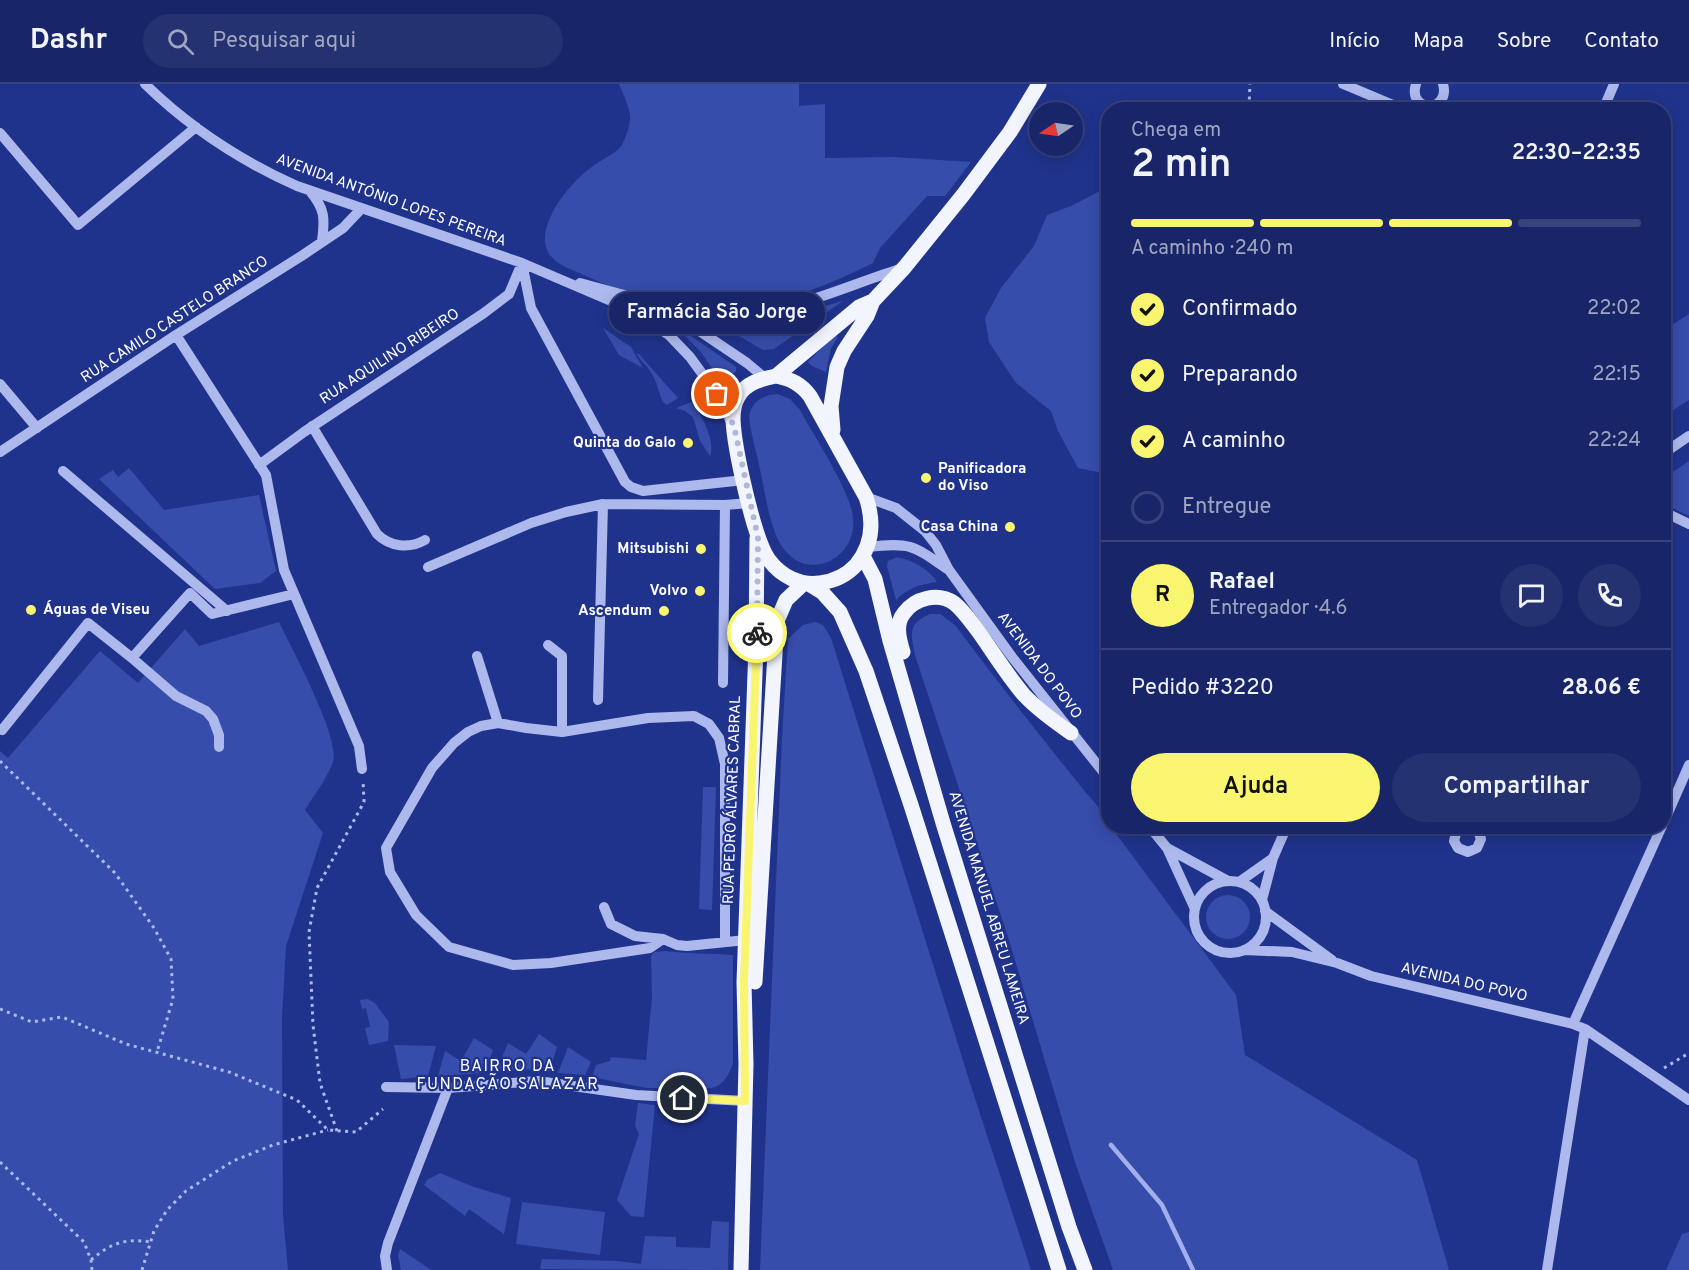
<!DOCTYPE html>
<html lang="pt">
<meta charset="utf-8">
<style>
:root{--surface:#182669;--page:#253271;--text:#f1f3f6;--muted:#9fa5c0;--line:#36437d;--accent:#f9f56e}
body{margin:0;font-family:Overpass,sans-serif;background:var(--page);color:var(--text);height:100vh;display:flex;flex-direction:column;font-size:22px;white-space:nowrap}
*{box-sizing:border-box;margin:0}
p{font-size:20px;color:var(--muted)}
.icon{flex:none;width:33px;height:33px;fill:none;stroke:currentColor;stroke-width:2;stroke-linecap:round;stroke-linejoin:round}
.map{position:relative;flex:1;overflow:hidden}
.drawer{position:absolute;left:1101px;top:18px;width:570px;height:732px;display:flex;flex-direction:column;background:var(--surface);border-radius:24px;box-shadow:0 3px 15px #0003,0 0 0 2px var(--line)}
.drawer>*{flex:none}
.needle{width:39px;rotate:257deg}
.fabs{position:absolute;left:1029px;top:18px;display:grid;gap:12px}
.fabs a{display:grid;place-items:center;width:54px;height:54px;border-radius:50%;background:var(--surface);box-shadow:0 3px 15px #0003,0 0 0 2px var(--line);font-size:30px}
.pin{position:absolute;display:grid;place-items:center;width:51px;height:51px;color:#fff;margin:-26px;border:3px solid #fff;border-radius:50%;box-shadow:0 2px 6px #0007}
.courier{position:absolute;display:grid;place-items:center;width:60px;height:60px;margin:-30px;border:4px solid #f9f56e;border-radius:50%;background:#fff;color:#222;box-shadow:0 2px 8px #0007}
.bubble{position:absolute;height:42px;border-radius:21px;background:var(--surface);box-shadow:0 3px 15px #0003,0 0 0 2px var(--line);font-size:20px;font-weight:600;line-height:42px;text-align:center}
.summary em{font-style:normal;font-weight:600}
.summary div{display:flex;flex-direction:column-reverse}
.summary{display:flex;align-items:center;justify-content:space-between;height:102px;padding:0 30px}
h1{font-size:39px;font-weight:600;line-height:45px}
.bar{display:grid;grid-template-columns:repeat(4,1fr);gap:9px 6px;align-content:center;height:72px;padding:0 30px}
.bar i{height:8px;border-radius:4px;background:var(--line)}
.bar .active{background:var(--accent)}
.bar p{grid-column:span 4}
.line{display:flex;align-items:center;gap:15px;padding:0 30px;border-top:2px solid var(--line)}
.line div{flex:1}
.round{display:grid;place-items:center;flex:none;width:63px;height:63px;border-radius:32px;background:var(--page)}
ol{padding:0 30px;list-style:none}
li{display:flex;align-items:center;gap:18px;height:66px}
li p{margin-inline-start:auto}
li .icon{padding:6px;border-radius:50%;background:var(--accent);color:#111;stroke-width:4}
li:last-child{color:var(--muted)}
li i{width:33px;height:33px;border:3px solid var(--line);border-radius:50%}
.primary-button{display:flex;gap:12px;margin-top:auto;padding:12px 30px}
.primary-button a{flex:1;height:69px;border-radius:36px;background:var(--accent);color:#111;font-size:24px;font-weight:600;line-height:69px;text-align:center}
.primary-button a+a{background:var(--page);color:var(--text)}
header{display:flex;align-items:center;gap:36px;box-sizing:border-box;height:84px;padding:0 30px;background:var(--surface);border-bottom:2px solid var(--line)}
header strong{font-size:28px}
nav{display:flex;gap:33px;margin-inline-start:auto;font-size:21px}
.search{width:420px;height:54px;background:var(--page);display:flex;align-items:center;gap:15px;box-sizing:border-box;padding:0 21px;border-radius:33px;color:var(--muted);font-size:22px}
.map>svg:first-child{display:block}
.green{fill:#374dab}
.lines{fill:none;stroke-linecap:round;stroke-linejoin:round}
.stream{stroke:#a1b0ed;stroke-width:4.5}
.path{stroke:#adb9ec;stroke-width:3;stroke-dasharray:3 4.5;stroke-linecap:butt}
.minor{stroke:#adb9ec;stroke-width:10}
.major{stroke:#f2f4fe;stroke-width:15}
.done{stroke:#b1b8d7;stroke-width:6;stroke-dasharray:0 10.8}
.route{stroke:#f9f56e;stroke-width:8}
.poi-dot{fill:#f9f56e;stroke:#20338c;stroke-width:2}
.labels{text-anchor:middle;dominant-baseline:central;stroke-width:4.5;stroke-linejoin:round;paint-order:stroke}
.street-label{font-size:15px;fill:#fff;stroke:#20338c}
.poi-label{font-size:15px;font-weight:bold;fill:#fff;stroke:#20338c;text-anchor:end}
.neighbourhood-label{font-size:16px;letter-spacing:1.5px;fill:#fff;stroke:#20338c}
</style>
<header>
<strong>Dashr</strong>
<div class="search"><svg class="icon" aria-label="search" viewBox="0 0 24 24"><circle cx="10" cy="10" r="6"/><path d="M15 15l6 6"/></svg>Pesquisar aqui</div>
<nav><a>Início</a><a>Mapa</a><a>Sobre</a><a>Contato</a></nav>
</header>
<div class="map">
<svg width="1689" height="1186" viewBox="0 0 1689 1186">
<rect width="100%" height="100%" fill="#20338c"/>
<path class="green" d="M619,0H799V22L825,20V74L893,73L971,78L945,112H927L880,164L873,179C846,192 817,206 788,213C717,231 649,222 584,191C568,184 546,178 545,157C544,130 572,97 593,82C601,76 617,69 622,61C625,55 630,42 630,35C631,25 623,10 619,0Z
M1108,103V390L1078,384L1058,347L1051,327L1016,299L989,258L985,234L1001,204L1034,162L1047,131L1071,122Z
M843,217L774,265L763,266L722,242L759,240Z
M1689,230V316L1664,332V246Z
M671,238L736,283V287L726,298H721L701,268Z
M603,244L631,263L643,284L619,271Z
M834,251L838,253L831,264L826,288L812,282L808,278Z
M638,269L678,314L667,321L663,318C659,309 657,298 652,290C648,282 641,278 637,270Z
M777,310L790,315L800,326C814,352 850,406 853,433C858,473 809,500 783,464C769,444 765,406 759,381C756,365 750,348 749,331C753,317 763,311 777,310Z
M691,318C701,328 716,358 710,372L700,357L693,333L685,327L676,324Z
M1689,377V432L1664,420V394Z
M129,384L164,426L259,411L276,487L260,499L215,505L99,395L113,386L118,393Z
M897,473C912,476 929,485 937,498C918,501 910,503 896,516L887,482L888,477Z
M930,530H940L955,541C996,596 1039,651 1083,705C1091,715 1107,730 1108,742L1111,743L1236,911L1245,971L1417,1076L1449,1186H1113L1075,1078L1009,856L915,571C911,550 907,540 930,530Z
M279,538C291,563 341,655 333,678C327,695 314,711 305,726L323,749L286,862L282,934L283,1131L288,1186H0V667L8,674L100,567L138,599L185,545L199,562Z
M815,538L823,541L831,554L970,999L1031,1186H760L782,654L788,555L803,541Z
M703,703H716L712,826L699,825Z
M1206 833a22 22 0 1 1 44 0a22 22 0 1 1-44 0Z
M666,867C688,870 710,869 733,871V980C729,990 724,1001 712,1004H646L592,993L596,981L610,977L611,973L646,976L652,914L651,872L654,868Z
M368,915L375,919L389,938L388,957L369,961L365,944L370,943L366,924L362,925L360,916Z
M539,950L557,963L549,988L534,985L496,988L508,959L526,970Z
M474,954L493,966L485,989L438,992L445,967L461,977Z
M394,961L436,962L428,992L401,995Z
M568,963L591,978L585,991L558,989Z
M638,1019L655,1021L644,1133L631,1132L617,1116L639,1050L635,1042Z
M440,1089L474,1103L511,1114L504,1150L469,1125L465,1132L424,1101L427,1096Z
M522,1118L605,1128L600,1171L516,1160Z
M712,1137L729,1138L728,1186L540,1185L542,1175L617,1177L641,1180L645,1152L676,1153V1163L710,1164Z
M1689,1148V1186H1666L1682,1150Z
M400,1165L431,1186H401L398,1171Z"/>
<g class="lines">
<path class="stream" d="M1111,1061L1162,1121L1193,1186"/>
<path class="path" d="M1249,23L1250,0
M0,677L115,789L154,844L171,875L173,915L157,968
M0,925L32,938L62,933L126,960L229,988L297,1016L328,1046L356,1048L383,1025
M1664,984L1689,969
M337,1047L320,999L313,941L309,848L317,804L364,718L363,696
M0,1078L84,1158L91,1176L92,1186
M91,1176C111,1159 125,1154 151,1158
M142,1186L154,1147L167,1126L186,1107L233,1077L273,1061L328,1046"/>
<path class="minor" d="M145,0C189,43 241,77 297,102L522,179L632,226L669,251L690,273L717,310L732,340
M1343,0L1398,23
M1416,0C1407,29 1451,29 1443,0
M1603,26L1614,0
M0,49L78,141L196,43
M310,107C325,125 325,134 322,157
M522,179L531,224L625,398L631,403L643,407L744,396
M580,199L661,221L747,279L765,294
M676,231C700,231 723,232 746,230C800,225 851,200 903,184
M176,251L266,391L284,486L359,662L362,685
M0,300L37,344
M312,342L377,450C390,463 409,465 425,456
M0,368L176,251L303,171L343,144L361,125
M1664,369L1689,352
M259,381L304,348L484,229L509,210L522,179
M63,387L227,527
M866,413L896,424L925,447L936,461L949,486L1012,573L1108,694
M725,421L749,419
M1664,428L1689,440
M868,463C910,458 913,461 947,485
M428,483L531,439L566,428L603,420L725,421L723,599
M1664,518V522
M548,561L562,572V648
M477,572L498,639
M132,574L176,612L206,627L213,635L219,651V663
M598,616L603,420
M0,645L2,646L88,539L132,574L190,509L212,530L294,510
M1664,738L1689,681
M1149,742L1167,764L1195,825
M1462,742L1457,746L1454,757L1458,764L1468,768L1477,764L1481,755L1478,747L1473,742
M1167,764L1228,797
M1194 833a36 36 0 1 1 72 0a36 36 0 1 1-72 0Z
M1239,798L1273,774
M1262,816L1273,774L1287,742
M604,823L611,840L635,852L663,855L677,861L687,862L746,856
M1265,827L1332,876
M663,855L650,864L551,879L513,881L449,863L416,831L390,788L386,764L432,684L454,659L468,648L481,642L498,639L526,644L562,648L648,634L694,632L709,640L719,654L725,680V857
M1244,866L1292,868L1337,879L1371,892L1573,940L1585,945L1689,1016
M1573,940L1662,742
M386,1003L448,1004
M387,1186L385,1172L388,1159L448,1004L538,997L636,1011L745,1017
M1547,1186L1585,945"/>
<path class="major" d="M776,292C791,295 801,300 810,312L866,413C874,437 873,461 856,481C846,492 835,497 820,499C800,502 781,492 769,476C754,456 734,363 733,335C733,328 734,320 738,313C745,299 761,295 776,292Z
M776,292L859,223L873,217
M833,346L831,322L837,283L844,267L867,232L873,217L904,184L963,111L1010,48L1039,0
M863,472L875,495L890,557L943,739L1069,1143L1085,1186
M809,500L822,508L840,528L866,587L911,721L1059,1186
M903,568C899,555 895,540 904,529C915,514 938,508 954,519C963,526 971,538 978,547C993,568 1007,591 1024,611C1038,626 1055,638 1071,649
M755,898L777,537L786,516L803,500
M741,1186L746,980L744,898L756,561L757,454"/>
</g>
<g class="lines">
<path class="done" d="M717,310L734,342L758,454L757,549"/>
<path class="route" d="M683,1014L745,1017L744,898L757,549"/>
</g>
<g class="poi-dot">
<circle cx="688" cy="359" r="6"/>
<circle cx="926" cy="394" r="6"/>
<circle cx="1010" cy="443" r="6"/>
<circle cx="701" cy="465" r="6"/>
<circle cx="700" cy="507" r="6"/>
<circle cx="31" cy="526" r="6"/>
<circle cx="664" cy="527" r="6"/>
</g>
<g class="labels">
<g class="street-label">
<text transform="translate(391 117) rotate(20)">AVENIDA ANTÓNIO LOPES PEREIRA</text>
<text transform="translate(175 236) rotate(-33)">RUA CAMILO CASTELO BRANCO</text>
<text transform="translate(390 273) rotate(-33)">RUA AQUILINO RIBEIRO</text>
<text transform="translate(1039 582) rotate(53)">AVENIDA DO POVO</text>
<text transform="translate(733 716) rotate(-88)">RUA PEDRO ÁLVARES CABRAL</text>
<text transform="translate(988 824) rotate(73)">AVENIDA MANUEL ABREU LAMEIRA</text>
<text transform="translate(1464 899) rotate(13)">AVENIDA DO POVO</text>
</g>
<g class="poi-label">
<text x="676" y="359">Quinta do Galo</text>
<text x="938" y="385" text-anchor="start">Panificadora<tspan x="938" dy="17">do Viso</tspan></text>
<text x="998" y="443">Casa China</text>
<text x="689" y="465">Mitsubishi</text>
<text x="688" y="507">Volvo</text>
<text x="43" y="526" text-anchor="start">Águas de Viseu</text>
<text x="652" y="527">Ascendum</text>
</g>
<g class="neighbourhood-label">
<text x="508" y="983">BAIRRO DA<tspan x="508" dy="18">FUNDAÇÃO SALAZAR</tspan></text>
</g>
</g>
</svg>
<div class="fabs">
<a><svg class="needle" viewBox="-14 -14 28 28"><path d="M0-13l5 13h-10z" fill="#e53935"/><path d="M0 13l5-13h-10z" fill="#9fa5c0"/></svg></a>
</div>
<div class="pin" style="left:717px;top:310px;background:#ea580c"><svg class="icon" aria-label="bag" viewBox="0 0 24 24"><path d="M5 8h14l-1 12H6zM9 8a3 3 0 0 1 6 0"/></svg></div>
<div class="pin" style="left:683px;top:1014px;background:#1f2937"><svg class="icon" aria-label="home" viewBox="0 0 24 24"><path d="M3 11l9-7 9 7M6 9v11h12V9"/></svg></div>
<div class="courier" style="left:757px;top:549px"><svg class="icon" aria-label="bike" viewBox="0 0 24 24"><circle cx="6" cy="16" r="4"/><circle cx="18" cy="16" r="4"/><path d="M6 16l4-8h5l3 8M10 8l3 8H6M13 5h3"/></svg></div>
<div class="bubble" style="left:609px;top:208px;width:216px">Farmácia São Jorge</div>
<section class="drawer">
<div class="summary"><div><h1>2 min</h1><p>Chega em</p></div><em>22:30–22:35</em></div>
<div class="bar"><i class="active"></i><i class="active"></i><i class="active"></i><i></i><p>A caminho · 240 m</p></div>
<ol>
<li><svg class="icon" aria-label="check" viewBox="0 0 24 24"><path d="M5 12l5 5 9-10"/></svg>Confirmado<p>22:02</p></li>
<li><svg class="icon" aria-label="check" viewBox="0 0 24 24"><path d="M5 12l5 5 9-10"/></svg>Preparando<p>22:15</p></li>
<li><svg class="icon" aria-label="check" viewBox="0 0 24 24"><path d="M5 12l5 5 9-10"/></svg>A caminho<p>22:24</p></li>
<li><i></i>Entregue</li>
</ol>
<div class="line" style="height:108px"><b class="round" style="background:var(--accent);color:#111">R</b><div><b>Rafael</b><p>Entregador · 4.6</p></div><a class="round"><svg class="icon" aria-label="chat" viewBox="0 0 24 24"><path d="M4 5h16v11H9l-5 4z"/></svg></a><a class="round"><svg class="icon" aria-label="phone" viewBox="0 0 24 24"><path d="M5 4h4l2 5-3 2q2 4 5 5l2-3 5 2v4C11 20 4 13 5 4z"/></svg></a></div>
<div class="line" style="height:78px"><div>Pedido #3220</div><b>28.06 €</b></div>
<div class="primary-button"><a>Ajuda</a><a>Compartilhar</a></div>
</section>
</div>
